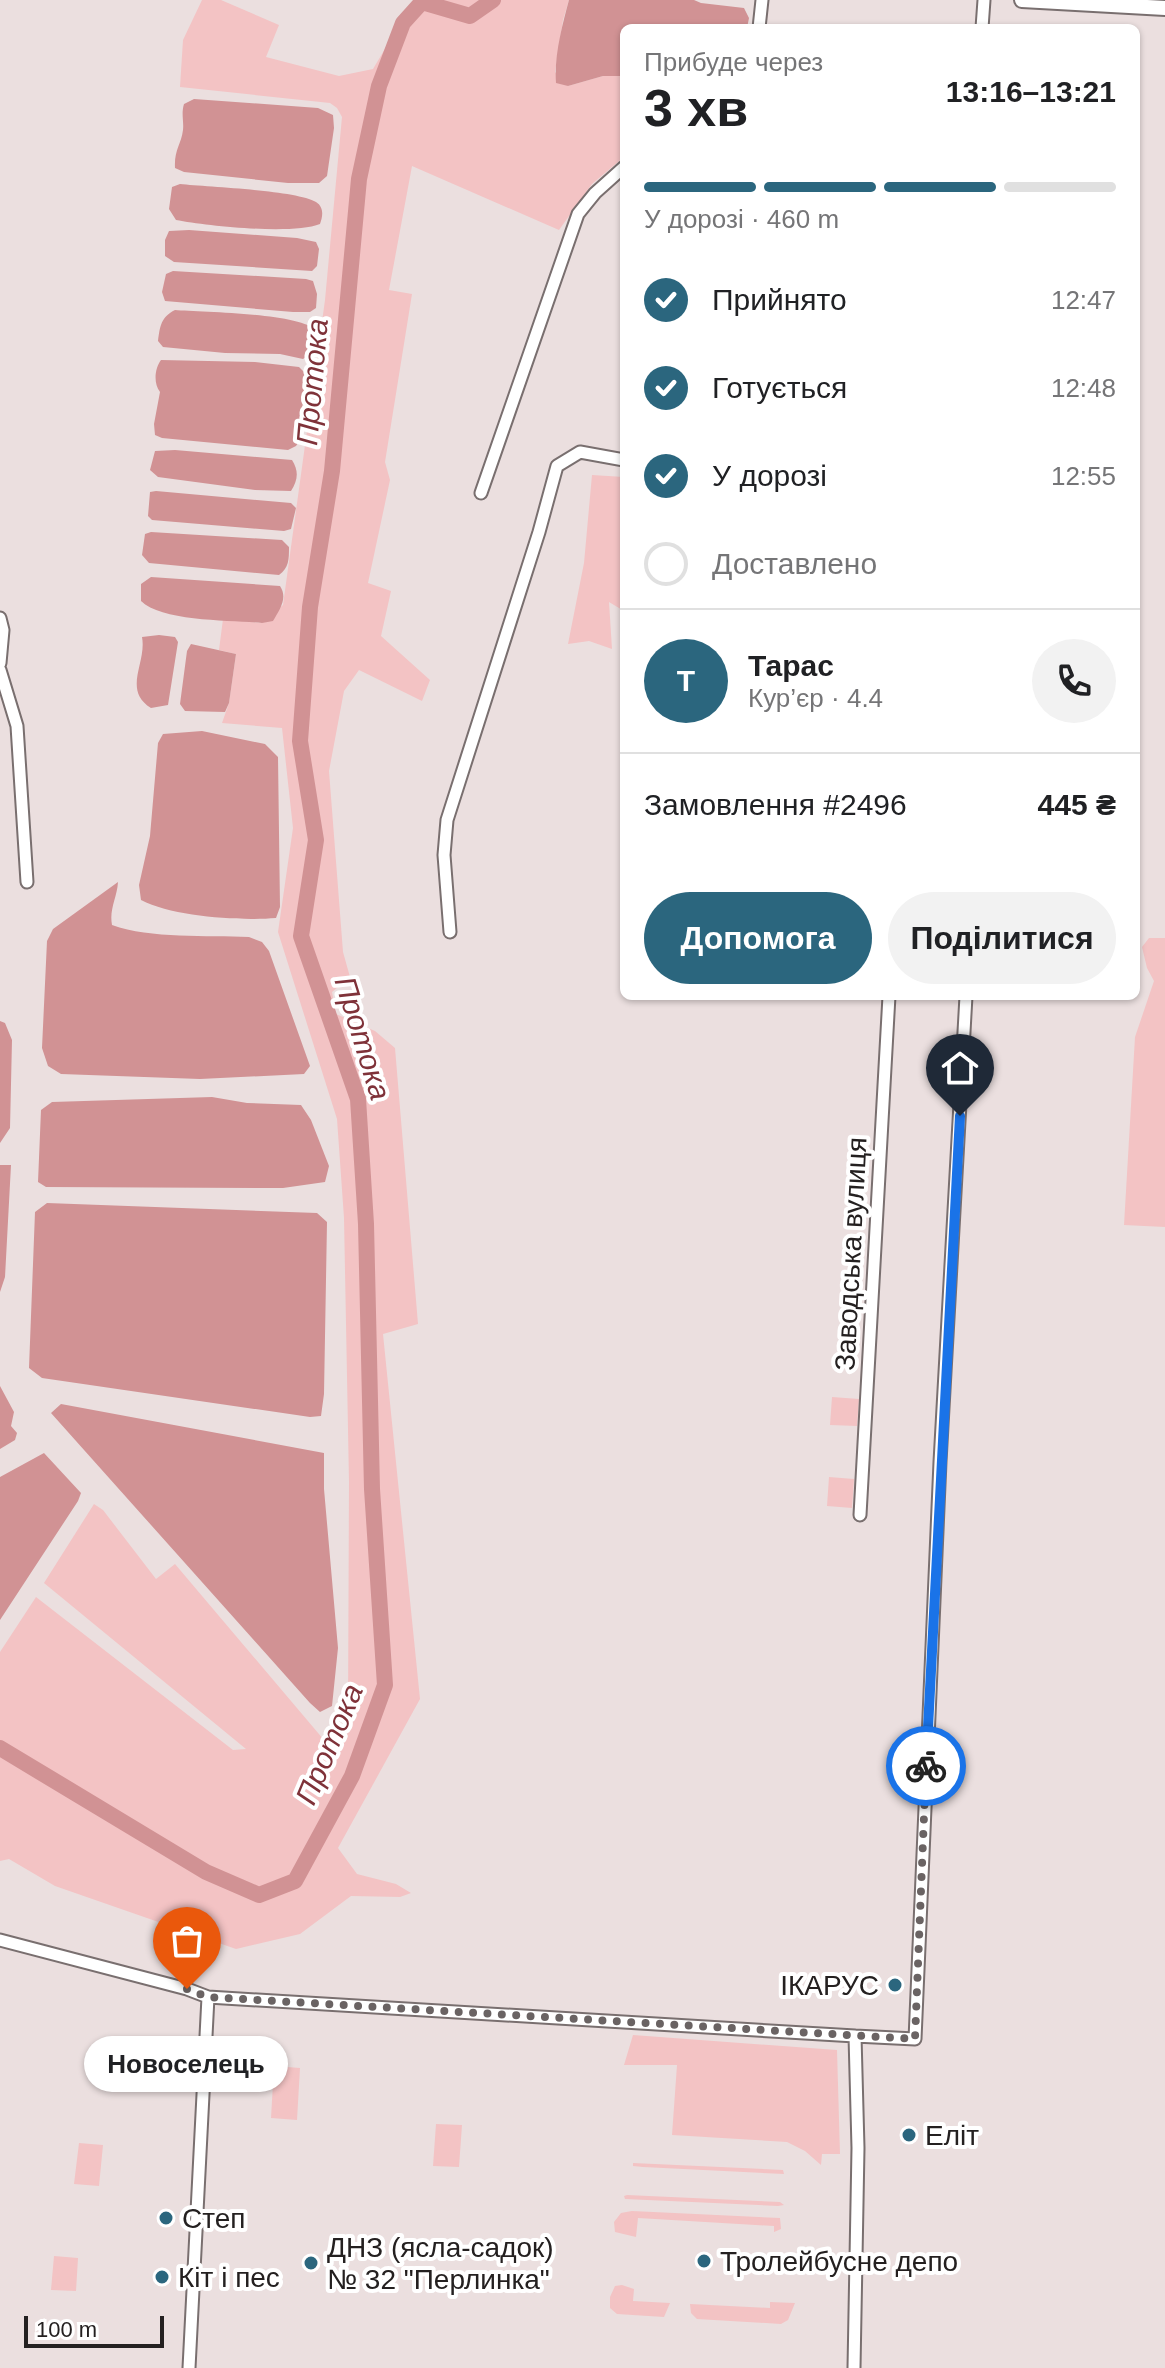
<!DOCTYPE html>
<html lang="uk">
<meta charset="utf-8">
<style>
:root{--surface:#fff;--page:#f2f2f2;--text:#202124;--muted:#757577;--line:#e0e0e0;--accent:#2b667e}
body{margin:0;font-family:Helvetica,sans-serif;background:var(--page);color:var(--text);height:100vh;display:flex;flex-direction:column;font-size:30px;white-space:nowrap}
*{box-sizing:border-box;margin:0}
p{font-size:26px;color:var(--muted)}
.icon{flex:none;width:44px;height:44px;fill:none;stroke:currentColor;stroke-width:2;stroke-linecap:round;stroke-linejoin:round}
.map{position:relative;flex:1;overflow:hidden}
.details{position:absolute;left:620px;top:24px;width:520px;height:976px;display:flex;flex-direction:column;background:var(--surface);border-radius:12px;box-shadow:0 2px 6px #0004}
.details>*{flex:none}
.scale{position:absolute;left:24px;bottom:20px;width:140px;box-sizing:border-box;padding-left:8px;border:4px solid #242020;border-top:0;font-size:22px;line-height:28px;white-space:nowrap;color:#242020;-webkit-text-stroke:6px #fff;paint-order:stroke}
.pin{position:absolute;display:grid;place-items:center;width:68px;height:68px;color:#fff;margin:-82px -34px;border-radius:50% 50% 50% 0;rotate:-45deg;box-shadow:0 0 8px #0007}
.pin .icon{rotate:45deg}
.courier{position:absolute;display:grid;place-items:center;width:80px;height:80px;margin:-40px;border:6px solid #1a73e8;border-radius:50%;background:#fff;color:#222;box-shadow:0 2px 10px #0007}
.bubble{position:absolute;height:56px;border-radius:28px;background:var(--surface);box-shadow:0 2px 6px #0004;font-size:26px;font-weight:800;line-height:56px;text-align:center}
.headline em{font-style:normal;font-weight:800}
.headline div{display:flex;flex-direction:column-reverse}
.headline{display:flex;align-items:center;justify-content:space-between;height:136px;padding:0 24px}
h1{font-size:52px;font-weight:800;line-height:60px}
.bar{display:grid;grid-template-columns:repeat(4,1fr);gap:12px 8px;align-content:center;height:96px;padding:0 24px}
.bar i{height:10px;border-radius:6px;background:var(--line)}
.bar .on{background:var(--accent)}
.bar p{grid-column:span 4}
.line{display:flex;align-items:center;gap:20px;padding:0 24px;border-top:2px solid var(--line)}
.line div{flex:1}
.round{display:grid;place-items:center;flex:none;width:84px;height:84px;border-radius:42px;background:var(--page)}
ol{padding:0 24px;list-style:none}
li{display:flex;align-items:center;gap:24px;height:88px}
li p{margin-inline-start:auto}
li .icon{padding:8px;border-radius:50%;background:var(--accent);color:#fff;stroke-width:4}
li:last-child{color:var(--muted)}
li i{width:44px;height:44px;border:4px solid var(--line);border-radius:50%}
.primary-button{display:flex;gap:16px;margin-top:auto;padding:16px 24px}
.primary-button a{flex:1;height:92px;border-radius:48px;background:var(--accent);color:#fff;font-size:32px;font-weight:800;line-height:92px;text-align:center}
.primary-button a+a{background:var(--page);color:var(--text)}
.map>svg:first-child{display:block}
.green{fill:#f3c3c4}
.water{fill:#d19294}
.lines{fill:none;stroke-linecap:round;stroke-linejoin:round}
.river{stroke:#d19294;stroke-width:16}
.minor-casing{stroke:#796f6f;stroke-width:15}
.tertiary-casing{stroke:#796f6f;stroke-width:18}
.minor{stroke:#fff;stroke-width:11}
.tertiary{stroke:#fff;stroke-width:14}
.done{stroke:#6a6363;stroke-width:8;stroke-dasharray:0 14.4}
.route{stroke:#1a73e8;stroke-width:10}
.poi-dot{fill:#2b667e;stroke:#fff;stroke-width:3}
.labels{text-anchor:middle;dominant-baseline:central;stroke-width:8;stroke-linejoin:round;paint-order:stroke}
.street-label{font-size:28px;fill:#242020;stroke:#fff}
.poi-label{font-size:28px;fill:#242020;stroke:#fff;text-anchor:start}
.water-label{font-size:30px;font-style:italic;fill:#7f3239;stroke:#fff}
</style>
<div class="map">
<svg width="1165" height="2368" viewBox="0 0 1165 2368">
<rect width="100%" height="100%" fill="#ebdfdf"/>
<path class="green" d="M202,0H221L279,25L266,57L339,76L373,69L414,0H569L563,20L555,72L568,86L603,76H624V157L592,184L559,230L412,166L389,290L412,294L385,462L390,480L368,583L391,591L381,636L430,680L422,701L359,670L344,691L329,771L343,952L350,977L332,992L336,1014L375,1031L395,1048L418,1324L383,1334L420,1699L338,1848L357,1874L396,1884L411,1893L400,1897L351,1896L300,1934L236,1949L55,1886L9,1859L0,1861V1652L36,1597L233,1750L246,1749L44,1583L94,1504L103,1510L156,1579L175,1564L324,1740L348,1716L349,1482L344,1218L337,1119L278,932L293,828L282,728L222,723L229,703L236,654L219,650L223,619L262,623L283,605L325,300L342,117L337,108L330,103L180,87L183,40Z
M592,475L624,477V611L609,602L612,649L589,641L568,644L584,563Z
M1149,938H1165V1227L1124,1225L1135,1037L1154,981L1147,968L1142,947Z
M832,1397L859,1399L857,1426L830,1425Z
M829,1477L854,1479L852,1508L827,1506Z
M633,2035L837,2050L840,2154H822L821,2165L805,2151L787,2142L672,2135L677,2065H624Z
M274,2066L300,2068L297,2120L271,2118Z
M436,2124L462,2125L459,2167L433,2166Z
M79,2143L103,2145L99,2186L74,2184Z
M633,2163L783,2170L784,2174L643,2167L633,2166Z
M627,2195L780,2202L784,2205L778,2206L625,2199L624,2196Z
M632,2211L780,2218L781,2229L774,2232V2226L638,2218L636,2237L615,2232L614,2222L621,2213Z
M54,2256L78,2258L76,2291L51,2290Z
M622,2285L634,2289L633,2301L670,2303L664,2317L617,2314L610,2308V2297L615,2286Z
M770,2302L795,2303L788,2320L781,2324L697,2319L691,2313L690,2304L770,2308Z"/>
<path class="water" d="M569,0H694L701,3L744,8L749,18L747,28H624V76H603L568,86L556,83C554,56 562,26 569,0Z
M194,99L318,108L333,115L334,128L327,176L319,183H288L184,172L175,168C174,150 181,145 183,130C184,121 181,114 184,104Z
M180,184C207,187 296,190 316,202C324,207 323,216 320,224C292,235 208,226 176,220L169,209L172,187Z
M189,230L297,238L316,242L319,249L317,266L312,271L174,262L165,256V240L169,231Z
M173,271L306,279L313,281L317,294L316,308L310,312H293L165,301L162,292L166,274Z
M175,310C200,312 303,313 316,331L311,353L303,359L280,354L225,353L163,347L158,341C160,326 161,317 175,310Z
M161,360L255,362L299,367L307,375L309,385L301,410L303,435L296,446L288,450L162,438L155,435L154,424L160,392C153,383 155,368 161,360Z
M175,450L292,460C299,471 298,480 291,491L255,490L158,477L150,470L155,451Z
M156,491L291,503L296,508L291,529L284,531L152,520L148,516L150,492Z
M151,532L282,540L289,547C289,559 289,568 279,575L149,563L142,555L145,534Z
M151,577L280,586C288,598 280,609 273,621L262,623C232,620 162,622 141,601V584Z
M159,635L175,637L178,642L168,705L151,708C122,690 147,663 142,637Z
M191,644L236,654L229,703L225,712L185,711L180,704L187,651Z
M202,731L265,744L278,757L280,907L276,918C239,921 174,917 141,900L139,885L150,836L158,743L163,734Z
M118,882C117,898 109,909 112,925C151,939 207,935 249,937L262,942L269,951L310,1066L304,1074L200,1079L61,1074L48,1066L42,1048L47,941L53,929Z
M0,1021L5,1023L12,1040L10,1128L0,1143Z
M212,1097L247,1103L301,1105L311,1120L329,1166L325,1182L283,1188L46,1187L38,1182L41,1110L52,1102Z
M0,1165H11L5,1277L0,1292Z
M47,1203L317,1213L327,1222L324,1394L321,1416L310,1417L42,1378L29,1368L35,1212Z
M0,1386L14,1412L11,1426L17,1433L15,1440L0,1449Z
M61,1404L324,1453V1489L338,1648L332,1706L320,1712L310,1703L51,1413Z
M44,1453L81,1493L78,1501L0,1620V1477Z"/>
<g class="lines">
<path class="river" d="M0,1748L206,1872L259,1895L295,1881L352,1776L385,1685L372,1489L366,1224L358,1099L301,936L316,840L300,741L310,607L332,471L359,179L379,86L403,23L422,2L470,16L493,0"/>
<g class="minor-casing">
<path id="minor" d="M759,28L762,0
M982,28L984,0
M481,493L578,214L595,193L624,167
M0,618L3,630L0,663
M0,670L17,726L27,882
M450,932L444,855L447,820L539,532L557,466L580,452L624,460
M860,1515L889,996
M0,1940L187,1989L208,1997L855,2036
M189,2368L208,1997
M854,2368L858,2148L855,2036L915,2039L940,1462L966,996"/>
</g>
<g class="tertiary-casing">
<path id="tertiary" d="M1022,0L1165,8"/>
</g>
<use href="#minor" class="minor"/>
<use href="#tertiary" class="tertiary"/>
</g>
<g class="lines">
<path class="done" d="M187,1989L208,1997L915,2039L926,1766"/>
<path class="route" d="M926,1766L960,1116"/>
</g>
<g class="poi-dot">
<circle cx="895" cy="1985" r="8"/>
<circle cx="909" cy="2135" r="8"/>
<circle cx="166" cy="2218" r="8"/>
<circle cx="704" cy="2261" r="8"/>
<circle cx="311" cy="2263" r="8"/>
<circle cx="162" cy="2277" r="8"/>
</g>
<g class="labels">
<g class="street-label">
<text transform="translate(851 1254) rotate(-87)">Заводська вулиця</text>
</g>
<g class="poi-label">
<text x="879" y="1985" text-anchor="end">ІКАРУС</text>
<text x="925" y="2135">Еліт</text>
<text x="182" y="2218">Степ</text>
<text x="327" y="2247">ДНЗ (ясла-садок)<tspan x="327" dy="32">№ 32 "Перлинка"</tspan></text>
<text x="720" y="2261">Тролейбусне депо</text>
<text x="178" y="2277">Кіт і пес</text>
</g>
<g class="water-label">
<text transform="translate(312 382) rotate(-85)">Протока</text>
<text transform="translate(363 1038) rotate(73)">Протока</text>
<text transform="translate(329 1744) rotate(-67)">Протока</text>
</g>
</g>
</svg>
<div class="scale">100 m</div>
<div class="pin" style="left:187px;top:1989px;background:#ea580c"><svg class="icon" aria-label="bag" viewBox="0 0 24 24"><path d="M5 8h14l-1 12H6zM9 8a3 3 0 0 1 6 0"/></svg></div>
<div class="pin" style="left:960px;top:1116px;background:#1f2937"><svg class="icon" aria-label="home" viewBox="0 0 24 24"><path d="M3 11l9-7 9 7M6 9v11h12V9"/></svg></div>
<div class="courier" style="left:926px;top:1766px"><svg class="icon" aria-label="bike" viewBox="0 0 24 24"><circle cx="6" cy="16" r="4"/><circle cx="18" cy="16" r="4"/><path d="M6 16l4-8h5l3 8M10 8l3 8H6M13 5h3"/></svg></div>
<div class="bubble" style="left:84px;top:2036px;width:204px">Новоселець</div>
<section class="details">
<div class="headline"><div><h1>3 хв</h1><p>Прибуде через</p></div><em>13:16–13:21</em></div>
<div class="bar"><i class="on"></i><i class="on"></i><i class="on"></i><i></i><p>У дорозі · 460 m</p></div>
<ol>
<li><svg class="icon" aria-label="check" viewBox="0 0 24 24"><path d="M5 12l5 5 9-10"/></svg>Прийнято<p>12:47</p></li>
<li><svg class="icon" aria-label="check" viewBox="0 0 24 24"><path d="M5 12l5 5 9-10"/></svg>Готується<p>12:48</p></li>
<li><svg class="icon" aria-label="check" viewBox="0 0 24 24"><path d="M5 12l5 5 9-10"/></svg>У дорозі<p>12:55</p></li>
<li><i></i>Доставлено</li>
</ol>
<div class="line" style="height:144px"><b class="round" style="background:var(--accent);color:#fff">Т</b><div><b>Тарас</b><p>Кур’єр · 4.4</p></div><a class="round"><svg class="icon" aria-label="phone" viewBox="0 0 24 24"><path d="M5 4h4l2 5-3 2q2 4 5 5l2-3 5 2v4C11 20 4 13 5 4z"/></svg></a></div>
<div class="line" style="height:104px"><div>Замовлення #2496</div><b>445 ₴</b></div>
<div class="primary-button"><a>Допомога</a><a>Поділитися</a></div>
</section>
</div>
